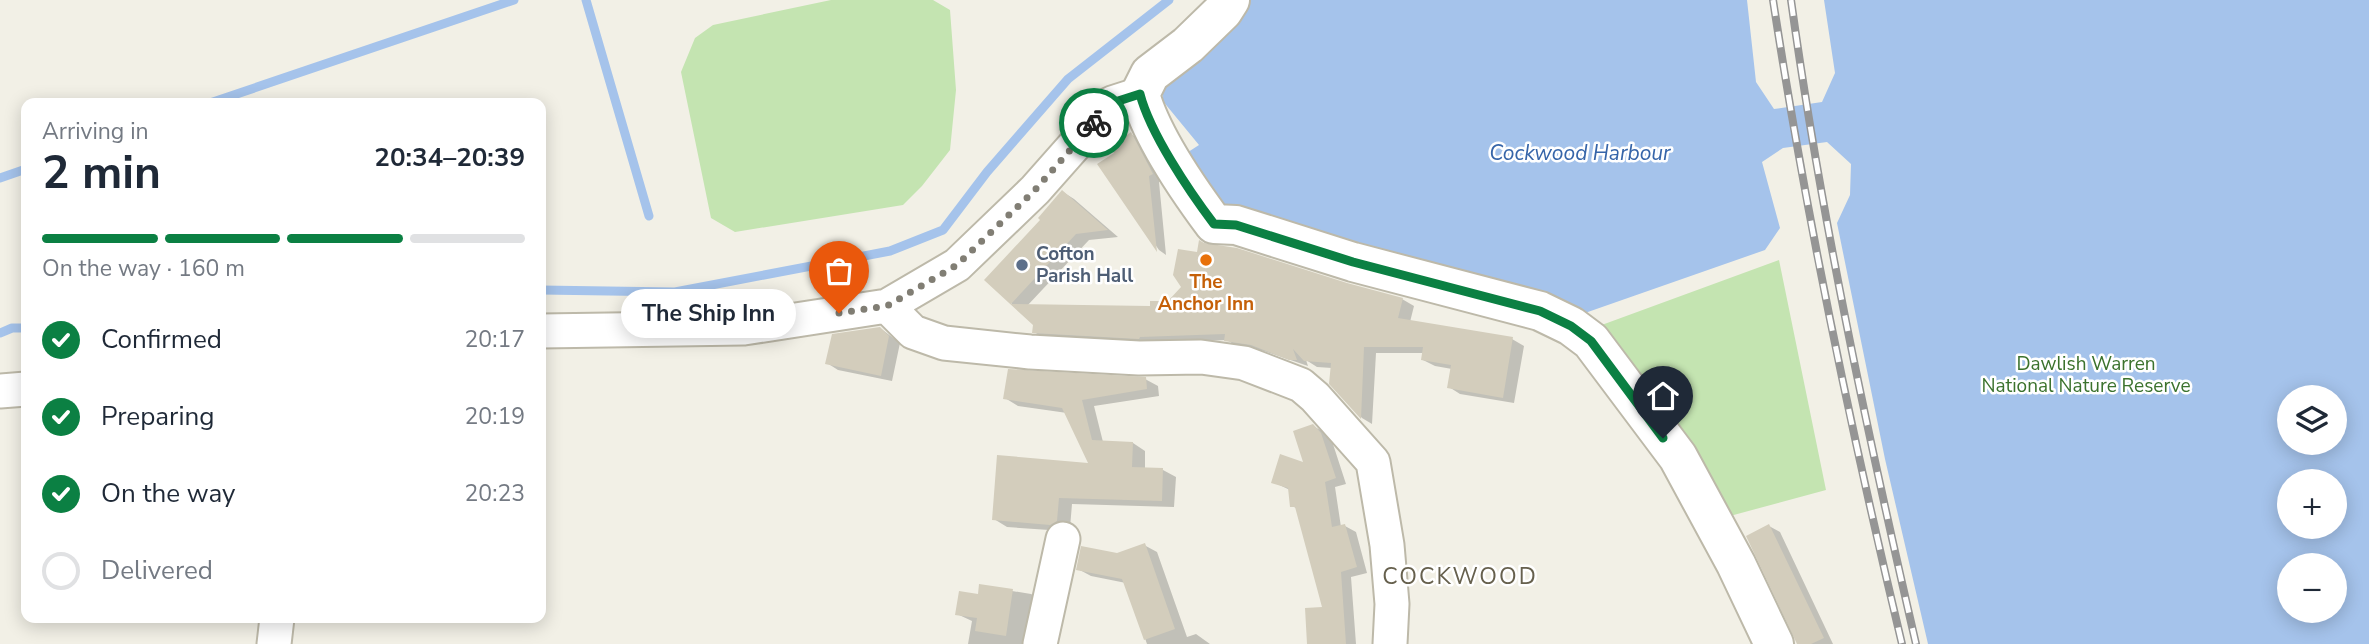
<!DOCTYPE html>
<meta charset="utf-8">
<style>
:root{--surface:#fff;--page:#f2f2f3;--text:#1f2937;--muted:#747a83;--line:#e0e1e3;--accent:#0b8043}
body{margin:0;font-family:"Nunito Sans",sans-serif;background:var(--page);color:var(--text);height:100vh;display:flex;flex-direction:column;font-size:26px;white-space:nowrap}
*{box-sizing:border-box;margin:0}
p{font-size:23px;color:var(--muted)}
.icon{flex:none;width:38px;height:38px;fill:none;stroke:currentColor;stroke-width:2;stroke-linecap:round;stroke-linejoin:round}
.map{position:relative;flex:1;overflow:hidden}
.drawer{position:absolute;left:21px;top:98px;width:525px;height:525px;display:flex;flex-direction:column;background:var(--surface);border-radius:14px;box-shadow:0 4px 18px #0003}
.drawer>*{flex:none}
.tools{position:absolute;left:2277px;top:385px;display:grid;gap:14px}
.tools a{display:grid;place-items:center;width:70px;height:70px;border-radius:50%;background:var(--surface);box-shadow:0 4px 18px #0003;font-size:35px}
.pin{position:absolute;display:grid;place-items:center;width:60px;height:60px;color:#fff;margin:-72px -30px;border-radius:50% 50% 50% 0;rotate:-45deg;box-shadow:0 0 7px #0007}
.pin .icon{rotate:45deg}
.courier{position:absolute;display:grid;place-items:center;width:70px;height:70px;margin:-35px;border:5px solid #0b8043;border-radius:50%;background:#fff;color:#222;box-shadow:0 2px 9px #0007}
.bubble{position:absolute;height:49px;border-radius:24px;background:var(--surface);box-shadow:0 4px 18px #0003;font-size:23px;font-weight:700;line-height:49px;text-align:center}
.overview em{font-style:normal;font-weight:700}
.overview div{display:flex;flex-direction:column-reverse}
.overview{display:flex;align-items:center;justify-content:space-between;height:119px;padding:0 21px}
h1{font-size:46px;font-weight:700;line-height:52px}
.bar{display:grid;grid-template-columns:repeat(4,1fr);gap:10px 7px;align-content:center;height:84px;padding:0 21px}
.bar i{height:9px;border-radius:5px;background:var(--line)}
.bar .selected{background:var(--accent)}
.bar p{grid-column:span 4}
ol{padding:0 21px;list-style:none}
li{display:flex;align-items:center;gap:21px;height:77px}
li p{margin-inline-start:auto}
li .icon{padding:7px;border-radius:50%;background:var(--accent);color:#fff;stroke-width:4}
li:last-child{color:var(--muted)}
li i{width:38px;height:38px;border:4px solid var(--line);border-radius:50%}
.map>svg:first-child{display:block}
.green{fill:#c4e4b1}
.water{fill:#a5c3eb;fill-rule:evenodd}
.shadow{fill:#0003}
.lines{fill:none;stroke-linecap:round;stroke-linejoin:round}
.stream{stroke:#a5c3eb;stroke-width:9}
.building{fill:#d3cdbc}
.minor-casing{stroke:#bdb9a9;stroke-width:37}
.tertiary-casing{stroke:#bdb9a9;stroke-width:42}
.minor{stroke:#fff;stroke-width:33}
.tertiary{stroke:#fff;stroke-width:38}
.rail-casing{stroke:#959595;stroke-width:8}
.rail{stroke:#fff;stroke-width:5;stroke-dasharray:16;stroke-linecap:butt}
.done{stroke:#817e74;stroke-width:7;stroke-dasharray:0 12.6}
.route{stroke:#0b8043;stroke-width:9}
.food-dot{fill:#e8710a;stroke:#fff;stroke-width:2.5}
.service-dot{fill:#5c6f8a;stroke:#fff;stroke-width:2.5}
.labels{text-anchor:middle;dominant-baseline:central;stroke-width:5;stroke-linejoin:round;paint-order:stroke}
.service-label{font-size:19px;font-weight:bold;fill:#4e5e75;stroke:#fff;text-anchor:start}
.food-label{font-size:19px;font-weight:bold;fill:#c56008;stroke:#fff}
.park-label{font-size:19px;fill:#3b722d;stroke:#fff}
.water-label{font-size:21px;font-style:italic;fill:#3665a9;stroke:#fff}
.quarter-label{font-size:23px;letter-spacing:2px;fill:#66604d;stroke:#fff}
</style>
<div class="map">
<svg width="2369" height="644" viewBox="0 0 2369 644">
<rect width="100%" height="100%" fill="#f2f0e6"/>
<path class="green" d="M831,0H933L950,10L956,90L950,150L922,186L903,205L735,232L711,218L681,72L695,38L713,25Z
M1779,260L1826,490L1730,516L1588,330Z"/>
<path class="water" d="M1242,0H1747L1756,82L1774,109L1822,102L1835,73L1824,0H2369V644H1928L1885,459L1837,223L1850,195L1851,164L1827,142L1783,148L1762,162L1780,228L1765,250L1585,313L1220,209L1182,156L1199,145L1162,100L1164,87ZM2289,397H2334V443H2289ZM2289,481H2334V527H2289ZM2289,565H2334V611H2289Z"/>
<path class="shadow" d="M1131,134L1141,140L1162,179L1159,182L1166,255L1159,250L1100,165L1116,153Z
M1063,192L1074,199L1118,237L1089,240L1027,306L1152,307L1347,285L1402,299L1414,306L1410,322L1512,339L1524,346L1514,403L1460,394L1449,387L1452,369L1435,366L1423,360L1424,353H1376L1372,424L1362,418L1331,383L1332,368L1317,367L1306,360L1308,366L1264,351L1238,347L1227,340L1152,343L1046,339L1034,332V325L987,280L1043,220Z
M880,328L900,343L892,381L838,370L827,363Z
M1145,379L1158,386L1159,396L1094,406L1103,442L1133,443L1145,451V469L1163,470L1176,477L1174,507L1072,504L1070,528L1064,531L1007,527L994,519L1091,465L1067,413L1018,406L1005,398Z
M1313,426L1324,432L1332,441L1346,484L1335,487L1341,527L1345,526L1356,532L1367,573L1351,577L1356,644H1309L1324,608L1298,509L1292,506L1290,490L1273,482L1306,464Z
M1769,526L1780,532L1833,644H1799Z
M1144,545L1157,552L1187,637L1196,634L1210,644H1147L1126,583L1091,576L1078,569Z
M981,586L1031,594L1042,600L1033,644H968L972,621L957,614L979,596Z
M313,618H350L349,623L320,622Z"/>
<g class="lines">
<path class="stream" d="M586,0L649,216
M210,103L514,0
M0,178L26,169
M541,290L675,292L890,251L943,230L987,172L1068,79L1169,0
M0,333L12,328H26"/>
</g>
<path class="building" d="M1131,132L1153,174L1149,176L1157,252L1097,164L1114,153L1110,147Z
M1062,190L1108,230L1076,234L1011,304L1150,306V301H1168L1181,287L1173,275L1178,249L1197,252L1199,240L1204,243L1237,248L1347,283L1403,298L1398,318L1513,337L1503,398L1447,388L1451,365L1421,360L1423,347H1364L1361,419L1329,384L1331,363L1304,361L1293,349L1297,360H1289L1251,345L1224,341L1225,334L1140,337L1139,339L1032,333L1033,325L984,280L1040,220L1038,218Z
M880,327L889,336L881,376L825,364L832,334Z
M1008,369L1146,377L1147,389L1082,400L1092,440L1133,442L1132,467L1163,468L1162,501L1059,498L1057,521L1050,525L992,520L997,455L1088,463L1062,408L1003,399Z
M1313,424L1321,433L1336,478L1325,482L1332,527L1345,524L1357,567L1341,572L1346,644H1307L1305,608L1322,607L1295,507H1290L1288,488L1271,483L1280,454L1303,462L1293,431Z
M1769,524L1824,638L1811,644H1797L1746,536Z
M1145,543L1175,629L1144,640L1122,579L1076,570L1081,546L1117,553Z
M979,584L1013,589L1006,636L975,631L977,618L955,615L959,591L978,594Z"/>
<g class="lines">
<g class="minor-casing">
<path id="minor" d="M887,306L913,332L944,343L1030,352L1139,358L1201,357L1244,363L1301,385L1315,397L1373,462L1387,545L1392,604L1390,644
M541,331L744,328L887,306L957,265L1035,190L1112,103L1140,94
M0,391L26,389
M274,644L277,618
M1040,644L1063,539"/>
</g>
<g class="tertiary-casing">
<path id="tertiary" d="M1230,0L1223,11L1188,45L1150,74L1140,94C1151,135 1188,189 1214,224L1236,225L1353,262L1540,311L1571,326L1591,341L1678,457L1736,564L1774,644"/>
</g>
<use href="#minor" class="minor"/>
<use href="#tertiary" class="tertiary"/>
<g class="rail-casing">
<path id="rail" d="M1773,0C1806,216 1851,431 1902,644
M1791,0C1821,217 1867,431 1916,644"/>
</g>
<use href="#rail" class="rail"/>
</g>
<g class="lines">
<path class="done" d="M839,313L887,306L957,265L1035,190L1094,123"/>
<path class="route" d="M1094,123L1112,103L1140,94C1150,133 1189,191 1214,224L1236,225L1353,262L1540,311L1571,326L1591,341L1663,438"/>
</g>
<circle class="food-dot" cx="1206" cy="260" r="7"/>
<circle class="service-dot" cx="1022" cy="265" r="7"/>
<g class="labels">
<g class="service-label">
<text x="1036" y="254">Cofton<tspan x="1036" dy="22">Parish Hall</tspan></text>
</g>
<g class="food-label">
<text x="1206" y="282">The<tspan x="1206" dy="22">Anchor Inn</tspan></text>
</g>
<g class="park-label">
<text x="2086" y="364">Dawlish Warren<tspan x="2086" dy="22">National Nature Reserve</tspan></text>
</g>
<g class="water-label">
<text x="1580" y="153">Cockwood Harbour</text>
</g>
<g class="quarter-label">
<text x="1460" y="576">COCKWOOD</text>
</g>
</g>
</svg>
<div class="tools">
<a><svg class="icon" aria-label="layers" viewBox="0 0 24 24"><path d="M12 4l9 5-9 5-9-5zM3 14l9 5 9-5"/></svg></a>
<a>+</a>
<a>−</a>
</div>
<div class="pin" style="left:839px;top:313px;background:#ea580c"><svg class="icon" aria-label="bag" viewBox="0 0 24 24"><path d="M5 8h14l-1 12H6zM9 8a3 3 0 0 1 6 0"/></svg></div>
<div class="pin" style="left:1663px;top:438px;background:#1f2937"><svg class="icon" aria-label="home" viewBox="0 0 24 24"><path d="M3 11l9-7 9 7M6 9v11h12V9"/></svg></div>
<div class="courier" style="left:1094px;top:123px"><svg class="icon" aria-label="bike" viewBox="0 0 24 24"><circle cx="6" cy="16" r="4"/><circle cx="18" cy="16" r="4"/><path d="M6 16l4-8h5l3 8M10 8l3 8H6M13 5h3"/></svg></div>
<div class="bubble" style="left:621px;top:289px;width:175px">The Ship Inn</div>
<section class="drawer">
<div class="overview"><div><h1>2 min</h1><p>Arriving in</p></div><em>20:34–20:39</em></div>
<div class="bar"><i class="selected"></i><i class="selected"></i><i class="selected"></i><i></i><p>On the way · 160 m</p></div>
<ol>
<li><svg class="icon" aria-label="check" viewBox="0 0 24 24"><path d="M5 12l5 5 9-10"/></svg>Confirmed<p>20:17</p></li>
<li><svg class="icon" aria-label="check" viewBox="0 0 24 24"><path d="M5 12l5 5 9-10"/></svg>Preparing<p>20:19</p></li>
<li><svg class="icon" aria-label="check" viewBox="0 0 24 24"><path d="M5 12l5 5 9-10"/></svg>On the way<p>20:23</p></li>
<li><i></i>Delivered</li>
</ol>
</section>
</div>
